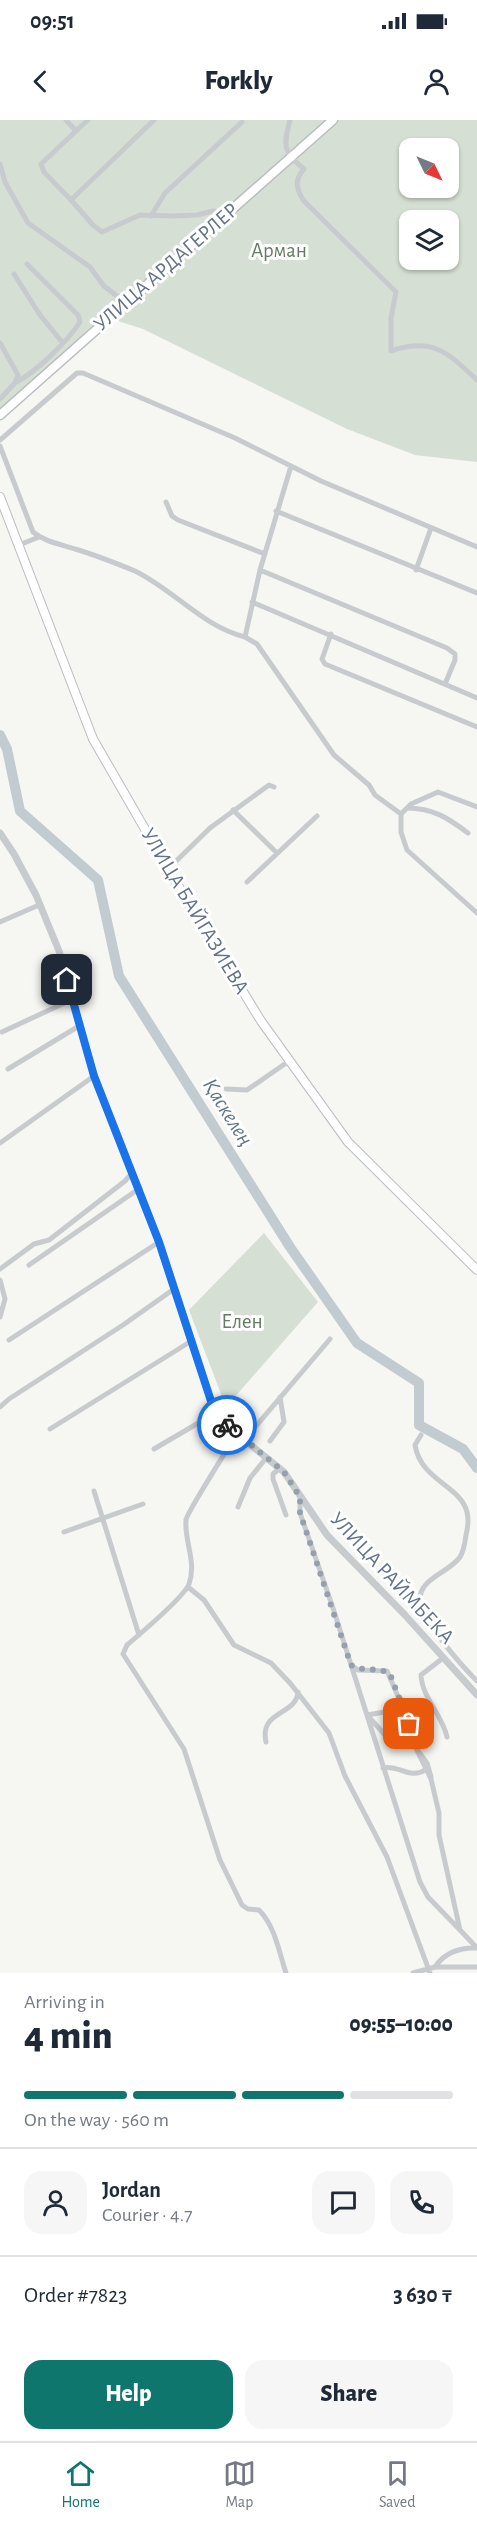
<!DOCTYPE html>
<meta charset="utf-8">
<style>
:root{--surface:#fff;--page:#f6f6f7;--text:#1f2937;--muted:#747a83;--line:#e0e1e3;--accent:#0f766e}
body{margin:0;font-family:"Alegreya Sans",sans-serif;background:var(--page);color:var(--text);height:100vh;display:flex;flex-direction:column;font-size:22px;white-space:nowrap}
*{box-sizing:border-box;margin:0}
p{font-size:20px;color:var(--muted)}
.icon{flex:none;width:33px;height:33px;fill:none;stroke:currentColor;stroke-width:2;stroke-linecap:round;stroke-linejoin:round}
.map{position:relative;height:1853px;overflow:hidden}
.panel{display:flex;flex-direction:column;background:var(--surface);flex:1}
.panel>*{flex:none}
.needle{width:39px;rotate:133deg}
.buttons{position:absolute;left:399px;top:18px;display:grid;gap:12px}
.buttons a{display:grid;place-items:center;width:60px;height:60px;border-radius:12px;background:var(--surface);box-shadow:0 2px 4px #0004;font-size:30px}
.pin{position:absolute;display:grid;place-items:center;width:51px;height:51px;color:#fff;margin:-26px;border-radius:12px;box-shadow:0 3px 9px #0006}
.courier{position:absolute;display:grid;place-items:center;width:60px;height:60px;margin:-30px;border:4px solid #1a73e8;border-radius:50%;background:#fff;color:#222;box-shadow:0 2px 8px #0007}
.summary em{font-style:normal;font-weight:800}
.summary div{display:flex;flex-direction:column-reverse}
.summary{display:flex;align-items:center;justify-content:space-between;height:102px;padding:0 24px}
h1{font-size:39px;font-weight:800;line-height:45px}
.bar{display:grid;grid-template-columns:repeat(4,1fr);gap:9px 6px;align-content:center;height:72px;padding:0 24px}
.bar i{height:8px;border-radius:4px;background:var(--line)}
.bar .current{background:var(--accent)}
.bar p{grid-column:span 4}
.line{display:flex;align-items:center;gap:15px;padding:0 24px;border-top:2px solid var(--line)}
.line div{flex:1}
.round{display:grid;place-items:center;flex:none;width:63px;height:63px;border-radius:18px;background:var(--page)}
.action{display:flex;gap:12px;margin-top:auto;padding:12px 24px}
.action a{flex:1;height:69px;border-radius:18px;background:var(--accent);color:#fff;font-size:24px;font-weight:800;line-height:69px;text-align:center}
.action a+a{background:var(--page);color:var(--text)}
.status{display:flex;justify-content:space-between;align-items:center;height:42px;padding:0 30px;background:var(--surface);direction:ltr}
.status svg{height:16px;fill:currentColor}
header{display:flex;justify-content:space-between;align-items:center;height:78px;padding:0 24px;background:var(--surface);font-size:27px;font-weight:800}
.tabs{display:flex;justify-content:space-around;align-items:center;height:84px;border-top:2px solid var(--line);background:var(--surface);font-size:16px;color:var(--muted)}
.tabs a{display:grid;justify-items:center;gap:3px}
.tabs .current{color:var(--accent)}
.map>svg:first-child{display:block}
.green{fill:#d6dfd3;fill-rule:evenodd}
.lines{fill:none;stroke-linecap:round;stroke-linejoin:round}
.river{stroke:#c1cbd0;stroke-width:10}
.secondary-casing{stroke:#babdc3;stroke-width:10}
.primary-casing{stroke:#babdc1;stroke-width:11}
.minor{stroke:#c8cbce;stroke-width:5}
.tertiary{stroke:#c8cbce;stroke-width:7}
.secondary{stroke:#fff;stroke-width:8}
.primary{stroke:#fff;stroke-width:8}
.done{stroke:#96a0ac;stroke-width:6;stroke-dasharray:0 10.8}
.route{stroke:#1a73e8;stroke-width:8}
.labels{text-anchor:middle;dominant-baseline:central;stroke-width:6;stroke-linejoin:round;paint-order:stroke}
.park-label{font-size:21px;fill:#647d62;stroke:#fff}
.street-label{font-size:21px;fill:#637286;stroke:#fff}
.water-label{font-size:22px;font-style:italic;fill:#5e7583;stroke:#fff}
</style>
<div class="status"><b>09:51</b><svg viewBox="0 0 49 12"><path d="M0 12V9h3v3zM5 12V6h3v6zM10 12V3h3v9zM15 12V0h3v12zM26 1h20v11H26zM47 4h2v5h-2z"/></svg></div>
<header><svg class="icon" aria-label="back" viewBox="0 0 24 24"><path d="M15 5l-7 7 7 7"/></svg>Forkly<svg class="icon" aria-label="person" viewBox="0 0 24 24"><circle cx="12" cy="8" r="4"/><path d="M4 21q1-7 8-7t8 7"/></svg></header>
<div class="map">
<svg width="477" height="1853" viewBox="0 0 477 1853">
<rect width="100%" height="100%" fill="#f6f6f2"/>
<path class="green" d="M0,0H477V342L415,335L347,309L143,209L109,198L0,295ZM410,28H448V68H410ZM410,100H448V140H410Z
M264,1113L318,1182L226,1287L189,1190Z"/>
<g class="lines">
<path class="river" d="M0,615L7,629L20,691L98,760L119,856L290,1127L357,1223L419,1263V1305L463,1329L477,1348"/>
<g class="secondary-casing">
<path id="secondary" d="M0,377L93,619L168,749L261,901L348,1022L477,1150"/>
</g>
<g class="primary-casing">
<path id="primary" d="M0,295L333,0"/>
</g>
<path class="minor" d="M66,0L76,11L88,0
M154,0L71,80L93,105L102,112L140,95L173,96L197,95L213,91L228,93
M290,0C283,26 283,32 304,49C294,60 296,69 304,81L396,172L391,198V231C433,217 447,232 477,260
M0,44L5,62L28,103L90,147L104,166L126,183
M71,80L44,52L41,44L76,11
M151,96L165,73L242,2
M14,154L40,195L62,222
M0,223L18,255L15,263L0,279
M15,263C36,252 67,222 80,202L78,195L27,144
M0,320L77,253H83L235,318L321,361L477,427
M0,326L33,412C45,422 60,424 75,429C92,434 118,444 135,451C174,470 202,506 245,517L260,450L291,346
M166,382L172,396L178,400L265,434
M276,391L477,473
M19,425L39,417
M260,450L447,528L455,534V540L445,564
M416,450L431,408
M252,482L477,578
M331,514L322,539L325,544L477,607
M245,517L257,524L334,635L369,665L375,675L401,694V712L407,730L477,793
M407,688C433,688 448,698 468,713
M233,690L277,733
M401,694L411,684L438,672L477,687
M168,749L210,708L269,665L274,667
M247,762L317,696
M0,802L39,785
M2,912L73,879
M8,949L79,906
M226,969L247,970L289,941
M0,1023L94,956
M29,1145L140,1068
M0,1149L34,1124L49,1120L125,1061L133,1052
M0,1160L5,1179L0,1197
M9,1220L159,1122
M0,1287L9,1279L123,1205L174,1169
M50,1309L193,1220
M238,1314C231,1322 186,1395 186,1400C184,1421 197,1442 189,1464C184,1477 140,1514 127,1525L123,1534L184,1629L220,1740L242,1785L248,1789L259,1790C275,1806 279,1832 286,1853
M421,1315L415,1325C421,1361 460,1365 467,1392C469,1400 468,1407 466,1415C465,1422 464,1431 460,1437C450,1452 420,1458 420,1479C419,1498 463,1547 477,1561
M245,1319L330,1219
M270,1321L284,1302L280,1277
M154,1329L217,1292
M280,1348L273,1354V1359L286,1395
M94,1371L139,1515
M300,1377V1393L333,1488L420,1762L428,1777L460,1810
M238,1387L250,1358L267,1337
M64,1412L143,1384
M188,1467L204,1480L234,1525L271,1543L290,1563L329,1613L345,1656L387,1737L430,1853
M443,1538L421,1555C422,1578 442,1594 447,1617
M351,1545L358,1550L387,1551L406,1595L411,1618L431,1659L439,1693V1715L460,1810L477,1828
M399,1577L414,1592
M367,1595L385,1592L394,1595
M368,1596L385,1615
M266,1622C259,1590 296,1596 298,1572
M418,1631L427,1643L431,1657
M383,1648C398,1644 410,1660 425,1650
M435,1847C444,1833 460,1827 477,1828
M413,1853L435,1847H477"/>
<path class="tertiary" d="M0,713L14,734L36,775L59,831L94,956L159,1122L211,1281L226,1305L284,1352L327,1415L405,1495L477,1575"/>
<use href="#secondary" class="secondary"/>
<use href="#primary" class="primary"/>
</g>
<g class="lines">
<path class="done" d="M227,1305L284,1352L300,1377V1393L351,1545C364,1553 378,1546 390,1554L409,1604"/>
<path class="route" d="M67,860L94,956L159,1122L211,1281L227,1305"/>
</g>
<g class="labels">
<g class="park-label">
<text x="279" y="130">Арман</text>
<text x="242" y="1201">Елен</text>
</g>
<g class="street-label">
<text transform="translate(166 147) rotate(-41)">УЛИЦА АРДАГЕРЛЕР</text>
<text transform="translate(195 791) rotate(59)">УЛИЦА БАЙГАЗИЕВА</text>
<text transform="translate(392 1458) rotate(47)">УЛИЦА РАЙМБЕКА</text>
</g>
<g class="water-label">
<text transform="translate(228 992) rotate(58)">Қаскелең</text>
</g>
</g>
</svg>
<div class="buttons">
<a><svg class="needle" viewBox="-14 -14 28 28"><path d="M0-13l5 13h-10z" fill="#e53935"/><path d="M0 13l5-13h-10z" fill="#747a83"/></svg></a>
<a><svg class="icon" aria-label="layers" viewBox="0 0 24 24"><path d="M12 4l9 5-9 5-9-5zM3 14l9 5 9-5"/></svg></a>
</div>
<div class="pin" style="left:409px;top:1604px;background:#ea580c"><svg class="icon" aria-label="bag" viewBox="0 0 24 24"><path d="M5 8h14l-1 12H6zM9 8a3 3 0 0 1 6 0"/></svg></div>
<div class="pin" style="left:67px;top:860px;background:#1f2937"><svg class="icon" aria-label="home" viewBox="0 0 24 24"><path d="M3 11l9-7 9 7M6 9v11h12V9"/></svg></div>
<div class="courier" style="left:227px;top:1305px"><svg class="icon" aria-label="bike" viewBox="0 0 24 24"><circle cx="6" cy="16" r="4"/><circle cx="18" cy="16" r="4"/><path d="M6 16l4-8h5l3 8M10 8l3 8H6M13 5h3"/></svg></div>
</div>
<section class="panel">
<div class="summary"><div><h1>4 min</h1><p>Arriving in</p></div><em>09:55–10:00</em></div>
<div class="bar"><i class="current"></i><i class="current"></i><i class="current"></i><i></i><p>On the way · 560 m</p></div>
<div class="line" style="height:108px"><a class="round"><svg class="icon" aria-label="person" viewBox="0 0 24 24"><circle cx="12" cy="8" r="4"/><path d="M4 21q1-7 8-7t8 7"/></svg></a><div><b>Jordan</b><p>Courier · 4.7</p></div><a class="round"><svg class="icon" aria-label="chat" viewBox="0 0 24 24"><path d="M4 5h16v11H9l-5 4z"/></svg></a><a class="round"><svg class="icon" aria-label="phone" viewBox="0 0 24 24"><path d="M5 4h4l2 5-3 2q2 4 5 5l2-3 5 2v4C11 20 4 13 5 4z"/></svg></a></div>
<div class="line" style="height:78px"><div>Order #7823</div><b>3 630 ₸</b></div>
<div class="action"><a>Help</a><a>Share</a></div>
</section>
<nav class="tabs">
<a class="current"><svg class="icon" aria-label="home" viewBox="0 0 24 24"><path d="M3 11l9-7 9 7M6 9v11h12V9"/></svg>Home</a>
<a><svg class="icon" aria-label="map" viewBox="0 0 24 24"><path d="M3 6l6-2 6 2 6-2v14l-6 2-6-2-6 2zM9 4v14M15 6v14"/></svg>Map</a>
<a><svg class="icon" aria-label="saved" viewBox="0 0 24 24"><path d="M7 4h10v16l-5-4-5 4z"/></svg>Saved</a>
</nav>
